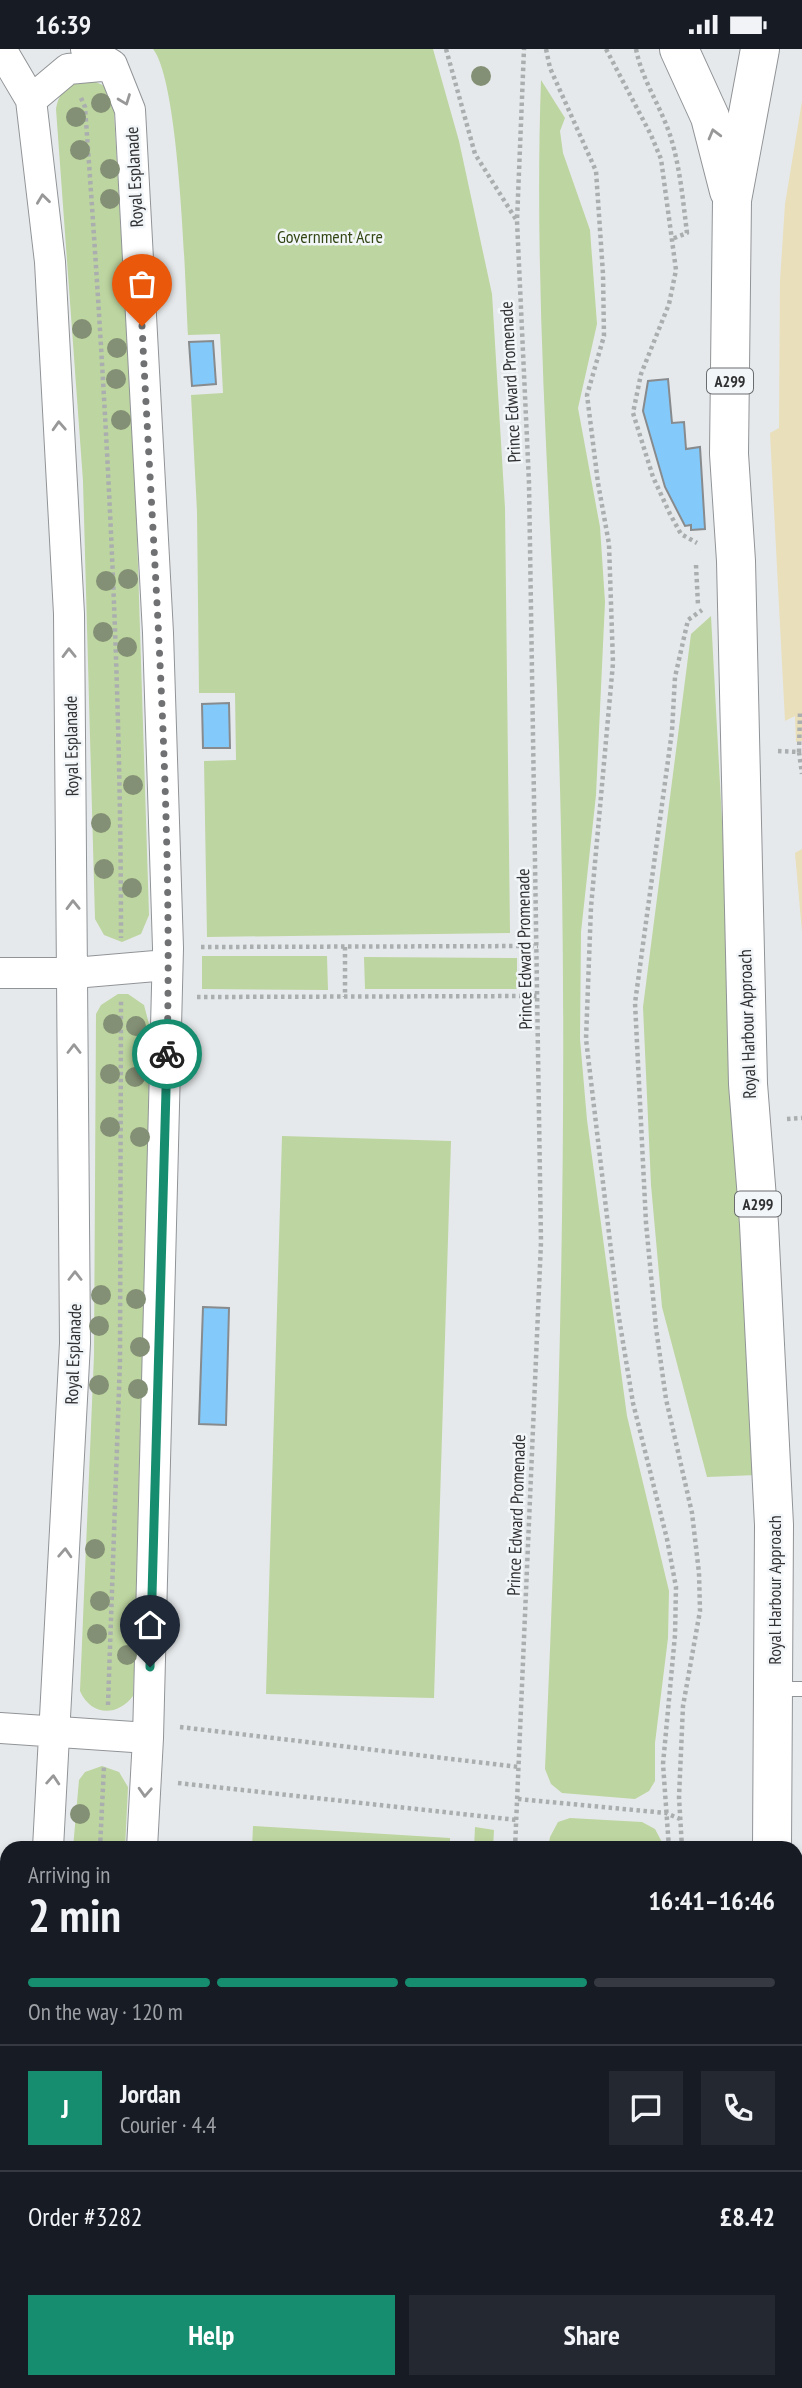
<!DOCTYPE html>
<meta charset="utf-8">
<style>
:root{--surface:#171b24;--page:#242831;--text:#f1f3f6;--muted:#9ea1a6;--line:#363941;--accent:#178d70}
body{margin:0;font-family:"PT Sans Narrow",sans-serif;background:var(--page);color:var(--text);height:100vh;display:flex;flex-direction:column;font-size:26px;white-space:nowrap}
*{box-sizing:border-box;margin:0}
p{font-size:23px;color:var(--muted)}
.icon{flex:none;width:38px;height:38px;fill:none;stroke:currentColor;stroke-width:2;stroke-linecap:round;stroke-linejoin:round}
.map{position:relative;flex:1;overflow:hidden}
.panel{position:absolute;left:0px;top:1792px;width:803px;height:548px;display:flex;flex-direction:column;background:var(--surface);border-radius:21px 21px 0 0;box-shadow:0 4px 10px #0003}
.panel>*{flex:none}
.pin{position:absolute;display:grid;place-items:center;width:60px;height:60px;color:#fff;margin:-72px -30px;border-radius:50% 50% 50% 0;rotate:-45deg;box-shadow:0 0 7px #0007}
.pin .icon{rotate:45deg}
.courier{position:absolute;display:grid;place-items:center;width:70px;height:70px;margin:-35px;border:5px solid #178d70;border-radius:50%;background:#fff;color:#222;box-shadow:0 2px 9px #0007}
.headline em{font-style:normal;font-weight:700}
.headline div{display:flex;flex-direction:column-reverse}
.headline{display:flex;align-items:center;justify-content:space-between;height:119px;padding:0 28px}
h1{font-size:46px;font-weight:700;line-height:52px}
.bar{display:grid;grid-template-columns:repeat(4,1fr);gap:10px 7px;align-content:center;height:84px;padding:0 28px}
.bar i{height:9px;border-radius:5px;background:var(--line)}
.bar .active{background:var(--accent)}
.bar p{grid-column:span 4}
.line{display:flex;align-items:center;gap:18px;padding:0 28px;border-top:2px solid var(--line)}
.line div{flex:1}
.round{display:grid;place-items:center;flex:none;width:74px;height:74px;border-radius:0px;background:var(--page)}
.action{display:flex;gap:14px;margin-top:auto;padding:14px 28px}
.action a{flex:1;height:80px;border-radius:0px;background:var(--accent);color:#fff;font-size:28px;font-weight:700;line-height:80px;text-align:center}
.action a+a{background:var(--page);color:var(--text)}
.status{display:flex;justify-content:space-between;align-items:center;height:49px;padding:0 35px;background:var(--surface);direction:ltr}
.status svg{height:19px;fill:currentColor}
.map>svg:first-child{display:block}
.green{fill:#bdd5a0}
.sand{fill:#e9dfba}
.building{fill:#83c9fa;stroke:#888b8d;stroke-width:2}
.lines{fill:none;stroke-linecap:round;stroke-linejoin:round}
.lane-casing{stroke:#919497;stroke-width:16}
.street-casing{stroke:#919497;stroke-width:32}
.highway-casing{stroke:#919497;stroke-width:40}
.path{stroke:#abaeaf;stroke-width:4.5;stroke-dasharray:3.5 3.5;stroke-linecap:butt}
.lane{stroke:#fff;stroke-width:14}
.street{stroke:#fff;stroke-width:30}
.highway{stroke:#fff;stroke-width:38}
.tree{fill:#849075}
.oneway{stroke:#989898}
.done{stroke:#707173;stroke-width:7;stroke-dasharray:0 12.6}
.route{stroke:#178d70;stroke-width:9}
.labels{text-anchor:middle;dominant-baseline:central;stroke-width:5;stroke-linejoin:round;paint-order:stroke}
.shield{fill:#f3f6f9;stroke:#6a6c6e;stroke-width:2}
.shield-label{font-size:16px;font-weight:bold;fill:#303132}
.street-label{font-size:18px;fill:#303132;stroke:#f3f6f9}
.park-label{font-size:18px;fill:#334715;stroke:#f3f6f9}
</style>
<div class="status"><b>16:39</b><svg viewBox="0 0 49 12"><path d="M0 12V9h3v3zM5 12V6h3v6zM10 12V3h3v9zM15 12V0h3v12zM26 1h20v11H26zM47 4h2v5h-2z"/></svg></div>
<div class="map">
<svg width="802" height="2339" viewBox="0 0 802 2339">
<rect width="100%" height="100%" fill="#e6e9eb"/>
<path class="green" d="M153,0H433L459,92L492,245L505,459L510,884L207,888L204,712L236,711L235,644H199L197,463L191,346L223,344L220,285L188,286C185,234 180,34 153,0Z
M89,30L107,38L113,46L135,422L149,866L141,885L122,893L104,886L95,870L83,432L56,60C60,39 70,34 89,30Z
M541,31L565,69L560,82L563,104L590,181L597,275L578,359L600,478L605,553L596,746L581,883L580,990L587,1071L627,1367L669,1542L668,1589L655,1694V1732L649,1742L635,1750L562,1744L551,1735L545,1720C560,1381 569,1041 559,701C553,478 533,255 541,31Z
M711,567L757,1426L707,1428L662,1258L651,1136L643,958L691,585Z
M202,907H327L328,941L202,940Z
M364,908L517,909V940H365Z
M118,945H128L144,956L149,975L147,1313L133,1647C117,1668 91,1667 80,1642L94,1306L96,965L101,956Z
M282,1087L451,1092L434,1649L266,1645Z
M102,1717L119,1723L128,1738L125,1799H73L79,1731L85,1723Z
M570,1769L642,1773L655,1780L665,1799H548L550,1788L558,1773Z
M253,1777L450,1789V1799H252Z
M475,1778L494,1781L493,1799H474Z
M796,1842L802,1844V2339H647L648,2333H796Z
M30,2333H89L88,2339H30Z
M144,2333H191L190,2339H144Z
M364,2333H457V2339H375Z
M509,2333H626L625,2339H508Z"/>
<path class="sand" d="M802,52V692L796,693L795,667L785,672L770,384L779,379L780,232L785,155Z
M802,800V883L795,804Z"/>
<path class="building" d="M213,292L216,335L192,337L189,293Z
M668,330L672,374L684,373L686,400L700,398L705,480L691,481V476L685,477L665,438L643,362L648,332Z
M229,654L230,699H203L202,655Z
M203,1258L229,1259L226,1376L199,1375Z
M191,2333H364L375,2339H190Z"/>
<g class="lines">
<g class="lane-casing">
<path id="lane" d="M776,1640H802"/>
</g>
<g class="street-casing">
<path id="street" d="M1,0L31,51L50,213L69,565L75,1294L48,1799
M86,0L112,16L130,61L158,584L168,899L148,1689L142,1799
M31,51L68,20L112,16
M0,924H74L167,916
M0,1679L148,1689
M8,2339L9,2333
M102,2339L103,2333"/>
</g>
<g class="highway-casing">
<path id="highway" d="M679,0L710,68L729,142
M760,0L732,151L729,405L736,512L748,1035L759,1175L774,1476L772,1799
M744,2339L745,2333"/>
</g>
<path class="path" d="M446,0L475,105L517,172
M546,0L550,19L596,122L603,225L604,287L587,346L598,434L609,495L613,614L591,858L586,990L619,1269L633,1354L667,1490L676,1538L675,1586L663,1715L669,1799
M606,0L651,86L661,110L676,221L669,255L641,325L633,364L653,428L670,465L681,485L697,494
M636,0C642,31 660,56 670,86C680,117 683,152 687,184L672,190
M81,49L85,58C105,335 121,612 121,889
M696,516L698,556
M778,702L799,703L802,725
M799,703L800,663
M201,898L538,897
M345,898V948
M197,948L539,947
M787,1070L802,1069
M108,1656L120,1312L121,951
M180,1678L519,1718
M178,1734L517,1771
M518,1750L666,1764L680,1770
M100,1799L104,1717
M515,1799L541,1193L529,434L517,172L524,0
M682,1799L679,1748L683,1657L700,1562L699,1524L692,1464L666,1350L656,1279L646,1174L635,954L672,682L675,628L688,571L702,561
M57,2339L58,2333
M476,2339L477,2333
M630,2339L631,2333
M677,2339L678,2333"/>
<use href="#lane" class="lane"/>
<use href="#street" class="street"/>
<use href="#highway" class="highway"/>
</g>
<g class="tree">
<circle cx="481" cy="27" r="10"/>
<circle cx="101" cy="54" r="10"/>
<circle cx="76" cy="68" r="10"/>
<circle cx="80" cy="101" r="10"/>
<circle cx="110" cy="120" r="10"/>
<circle cx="110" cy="150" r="10"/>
<circle cx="82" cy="280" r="10"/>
<circle cx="117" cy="299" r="10"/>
<circle cx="116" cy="330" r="10"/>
<circle cx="121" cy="371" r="10"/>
<circle cx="128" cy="530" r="10"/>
<circle cx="106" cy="532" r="10"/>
<circle cx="103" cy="583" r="10"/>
<circle cx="127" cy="598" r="10"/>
<circle cx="133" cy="736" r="10"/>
<circle cx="101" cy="774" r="10"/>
<circle cx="104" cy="820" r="10"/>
<circle cx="132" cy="839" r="10"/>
<circle cx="113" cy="975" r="10"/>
<circle cx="136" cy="977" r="10"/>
<circle cx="110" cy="1025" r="10"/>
<circle cx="135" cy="1028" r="10"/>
<circle cx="110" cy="1078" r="10"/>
<circle cx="140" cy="1088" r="10"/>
<circle cx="101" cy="1246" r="10"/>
<circle cx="136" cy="1250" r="10"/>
<circle cx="99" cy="1277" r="10"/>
<circle cx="140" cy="1298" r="10"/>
<circle cx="99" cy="1336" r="10"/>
<circle cx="138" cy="1340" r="10"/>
<circle cx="95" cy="1500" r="10"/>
<circle cx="100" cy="1552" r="10"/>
<circle cx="130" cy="1576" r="10"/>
<circle cx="97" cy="1585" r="10"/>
<circle cx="127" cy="1606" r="10"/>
<circle cx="80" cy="1765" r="10"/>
</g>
<defs><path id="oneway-chevron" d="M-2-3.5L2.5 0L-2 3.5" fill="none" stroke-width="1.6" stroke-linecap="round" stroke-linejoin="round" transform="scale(1.75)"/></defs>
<g class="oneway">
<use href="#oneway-chevron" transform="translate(125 51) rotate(69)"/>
<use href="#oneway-chevron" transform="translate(714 85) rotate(-105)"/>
<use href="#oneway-chevron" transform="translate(43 150) rotate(-97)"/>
<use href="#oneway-chevron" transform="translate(59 377) rotate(-93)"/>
<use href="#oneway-chevron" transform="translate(69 604) rotate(-91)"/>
<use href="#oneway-chevron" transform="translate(73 856) rotate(-91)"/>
<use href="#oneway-chevron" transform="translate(74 1000) rotate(-90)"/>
<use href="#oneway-chevron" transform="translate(75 1227) rotate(-90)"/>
<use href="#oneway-chevron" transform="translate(65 1504) rotate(-87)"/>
<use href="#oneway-chevron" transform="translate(53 1731) rotate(-86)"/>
<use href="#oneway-chevron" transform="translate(145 1743) rotate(93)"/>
</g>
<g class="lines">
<path class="done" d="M142,277C154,519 173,763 167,1005"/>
<path class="route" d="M150,1618L167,1005"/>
</g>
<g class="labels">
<g class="shield">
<rect x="707" y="319.5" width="46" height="25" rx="5"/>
<rect x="735" y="1142.5" width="46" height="25" rx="5"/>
</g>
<g class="shield-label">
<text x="730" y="332">A299</text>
<text x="758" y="1155">A299</text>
</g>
<g class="street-label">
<text transform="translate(134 128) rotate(-93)">Royal Esplanade</text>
<text transform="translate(510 333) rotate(-93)">Prince Edward Promenade</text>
<text transform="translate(71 697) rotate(-91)">Royal Esplanade</text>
<text transform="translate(524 900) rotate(-91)">Prince Edward Promenade</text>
<text transform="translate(747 975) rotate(-92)">Royal Harbour Approach</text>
<text transform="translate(73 1305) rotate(-88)">Royal Esplanade</text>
<text transform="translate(516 1466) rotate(-88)">Prince Edward Promenade</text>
<text transform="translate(774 1541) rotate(-90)">Royal Harbour Approach</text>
</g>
<g class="park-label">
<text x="330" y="187">Government Acre</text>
</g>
</g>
</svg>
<div class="pin" style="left:142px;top:277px;background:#ea580c"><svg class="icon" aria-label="bag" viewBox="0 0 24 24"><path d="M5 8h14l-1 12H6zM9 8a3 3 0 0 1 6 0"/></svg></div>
<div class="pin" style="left:150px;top:1618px;background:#1f2937"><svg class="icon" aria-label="home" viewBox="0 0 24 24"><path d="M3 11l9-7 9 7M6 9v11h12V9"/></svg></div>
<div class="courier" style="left:167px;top:1005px"><svg class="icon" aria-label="bike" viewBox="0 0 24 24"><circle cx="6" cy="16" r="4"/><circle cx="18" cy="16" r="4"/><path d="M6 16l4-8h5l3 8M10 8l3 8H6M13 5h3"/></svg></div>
<section class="panel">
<div class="headline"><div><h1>2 min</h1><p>Arriving in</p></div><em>16:41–16:46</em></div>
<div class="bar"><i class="active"></i><i class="active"></i><i class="active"></i><i></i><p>On the way · 120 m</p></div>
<div class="line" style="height:126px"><b class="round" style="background:var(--accent);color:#fff">J</b><div><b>Jordan</b><p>Courier · 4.4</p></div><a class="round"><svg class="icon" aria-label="chat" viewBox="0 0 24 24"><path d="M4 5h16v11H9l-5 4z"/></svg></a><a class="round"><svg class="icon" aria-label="phone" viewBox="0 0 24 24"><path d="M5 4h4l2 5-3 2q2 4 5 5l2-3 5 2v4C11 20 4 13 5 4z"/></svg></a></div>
<div class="line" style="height:91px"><div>Order #3282</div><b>£8.42</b></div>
<div class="action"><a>Help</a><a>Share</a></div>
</section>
</div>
